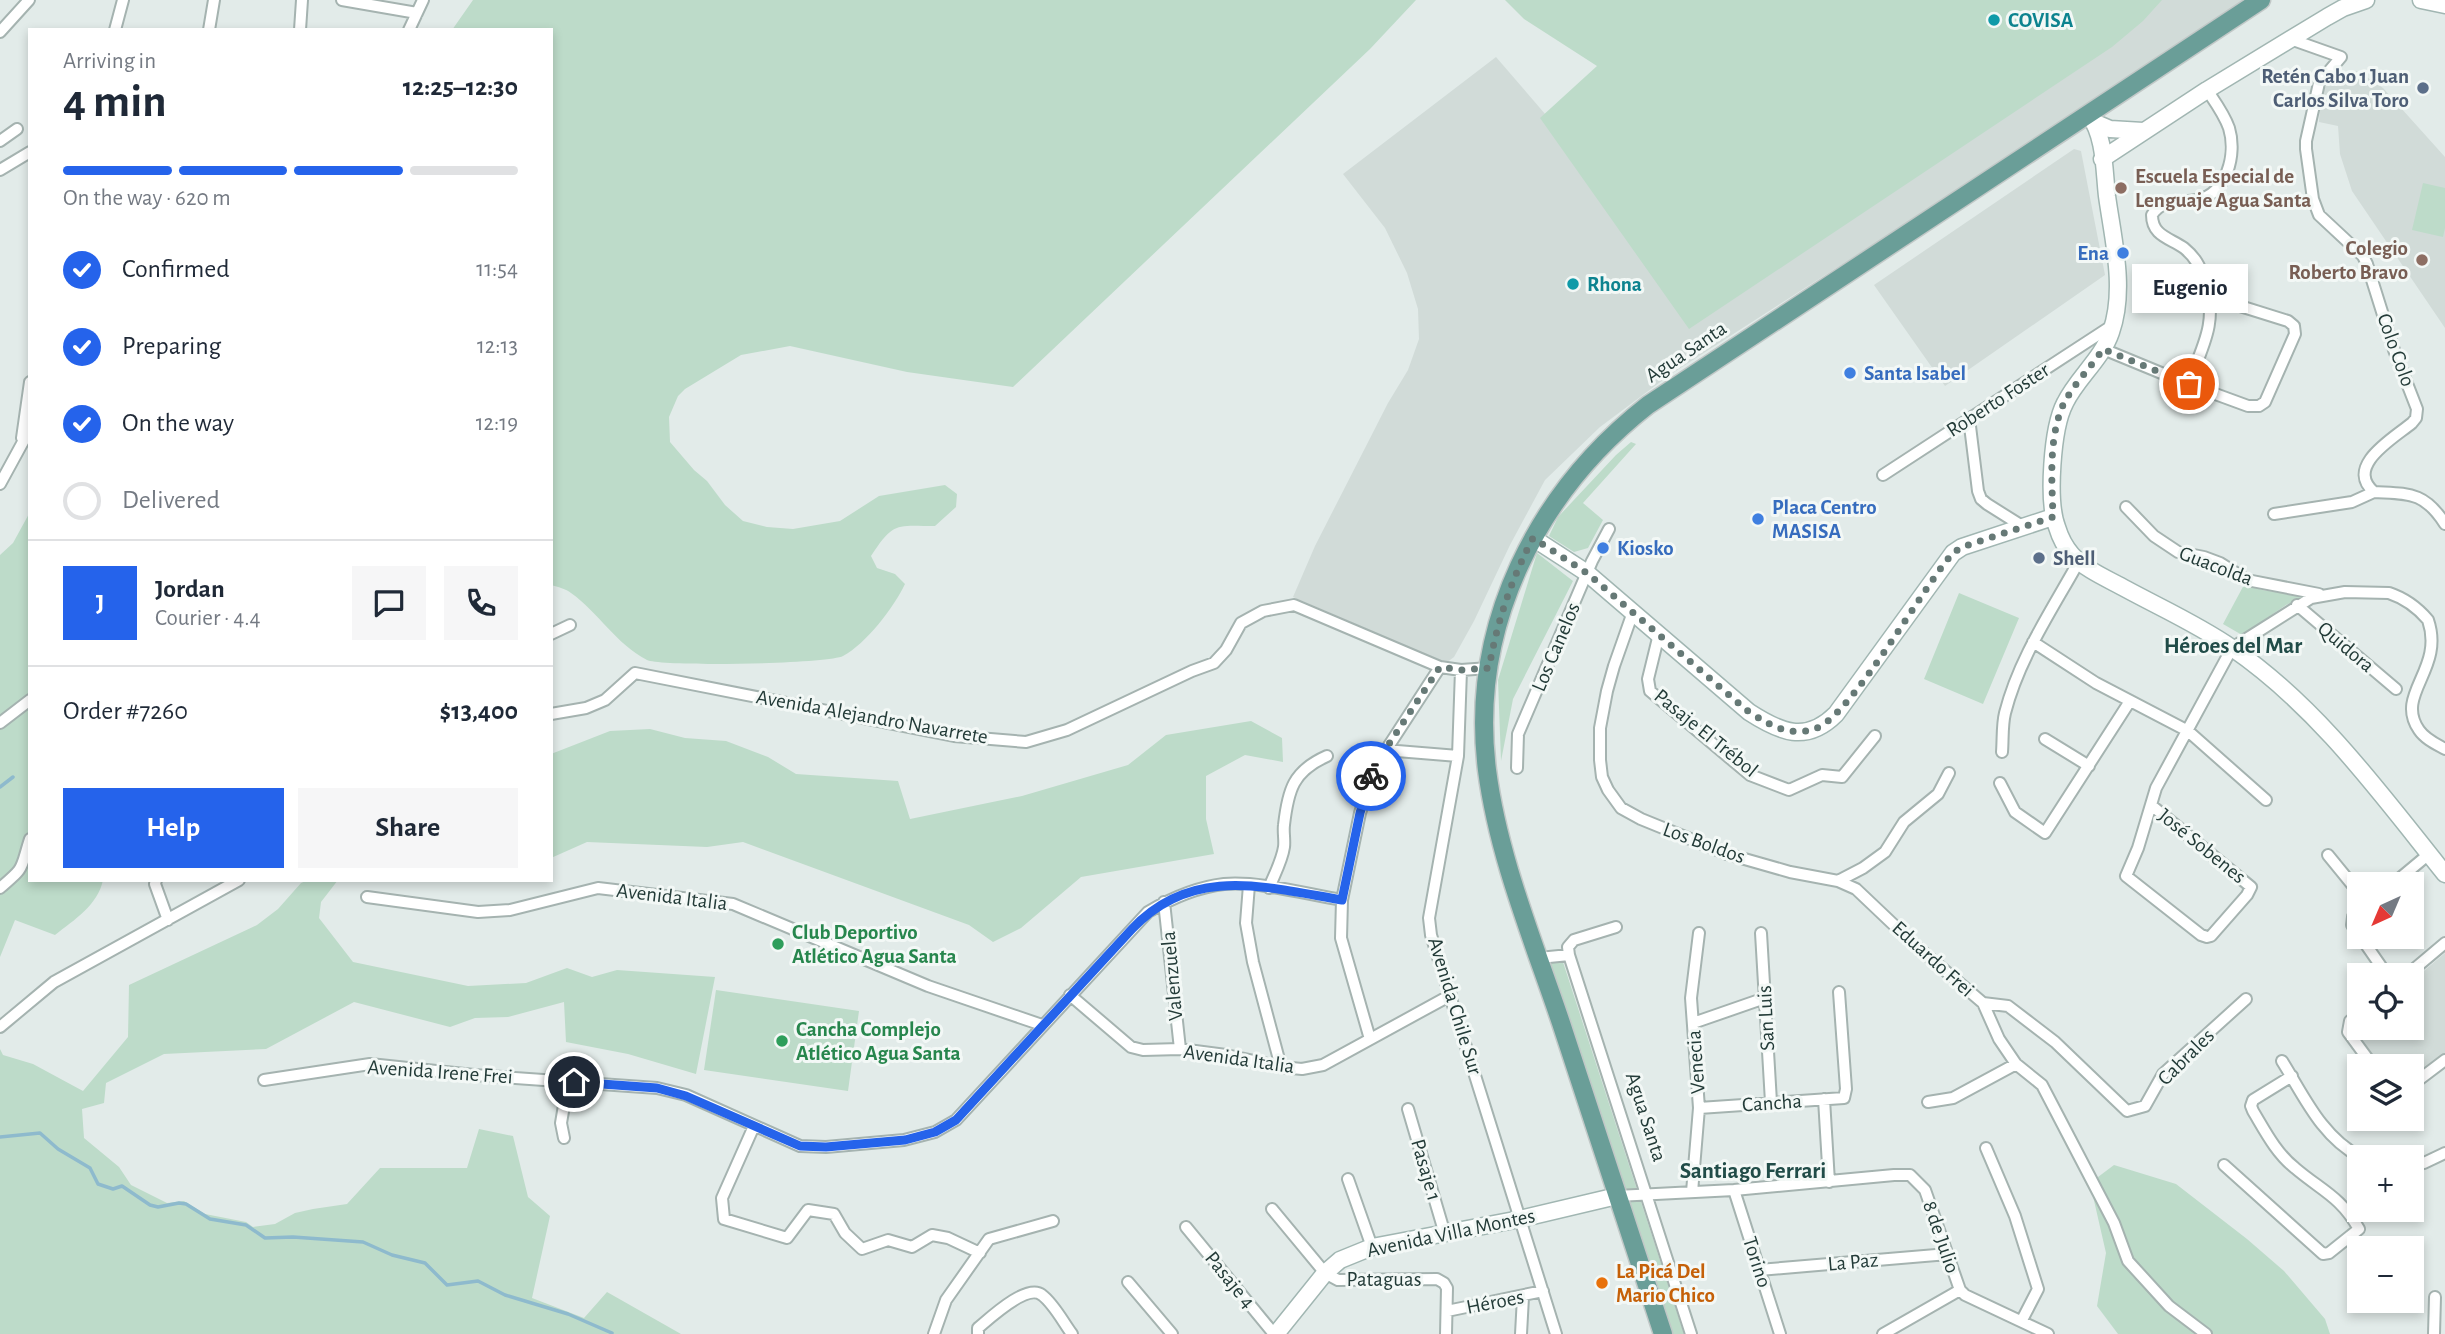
<!DOCTYPE html>
<meta charset="utf-8">
<style>
:root{--surface:#fff;--page:#f6f6f7;--text:#1f2937;--muted:#747a83;--line:#e0e1e3;--accent:#2563eb}
body{margin:0;font-family:"Alegreya Sans",sans-serif;background:var(--page);color:var(--text);height:100vh;display:flex;flex-direction:column;font-size:26px;white-space:nowrap}
*{box-sizing:border-box;margin:0}
p{font-size:23px;color:var(--muted)}
.icon{flex:none;width:38px;height:38px;fill:none;stroke:currentColor;stroke-width:2;stroke-linecap:round;stroke-linejoin:round}
.map{position:relative;flex:1;overflow:hidden}
.details{position:absolute;left:28px;top:28px;width:525px;height:854px;display:flex;flex-direction:column;background:var(--surface);border-radius:0px;box-shadow:0 4px 10px #0003}
.details>*{flex:none}
.needle{width:46px;rotate:224deg}
.tools{position:absolute;left:2347px;top:872px;display:grid;gap:14px}
.tools a{display:grid;place-items:center;width:77px;height:77px;border-radius:0px;background:var(--surface);box-shadow:0 4px 10px #0003;font-size:35px}
.pin{position:absolute;display:grid;place-items:center;width:60px;height:60px;color:#fff;margin:-30px;border:4px solid #fff;border-radius:50%;box-shadow:0 2px 7px #0007}
.courier{position:absolute;display:grid;place-items:center;width:70px;height:70px;margin:-35px;border:5px solid #2563eb;border-radius:50%;background:#fff;color:#222;box-shadow:0 2px 9px #0007}
.bubble{position:absolute;height:49px;border-radius:0px;background:var(--surface);box-shadow:0 4px 10px #0003;font-size:23px;font-weight:600;line-height:49px;text-align:center}
.headline em{font-style:normal;font-weight:600}
.headline div{display:flex;flex-direction:column-reverse}
.headline{display:flex;align-items:center;justify-content:space-between;height:119px;padding:0 35px}
h1{font-size:46px;font-weight:600;line-height:52px}
.bar{display:grid;grid-template-columns:repeat(4,1fr);gap:10px 7px;align-content:center;height:84px;padding:0 35px}
.bar i{height:9px;border-radius:5px;background:var(--line)}
.bar .on{background:var(--accent)}
.bar p{grid-column:span 4}
.line{display:flex;align-items:center;gap:18px;padding:0 35px;border-top:2px solid var(--line)}
.line div{flex:1}
.round{display:grid;place-items:center;flex:none;width:74px;height:74px;border-radius:0px;background:var(--page)}
ol{padding:0 35px;list-style:none}
li{display:flex;align-items:center;gap:21px;height:77px}
li p{margin-inline-start:auto}
li .icon{padding:7px;border-radius:50%;background:var(--accent);color:#fff;stroke-width:4}
li:last-child{color:var(--muted)}
li i{width:38px;height:38px;border:4px solid var(--line);border-radius:50%}
.button{display:flex;gap:14px;margin-top:auto;padding:14px 35px}
.button a{flex:1;height:80px;border-radius:0px;background:var(--accent);color:#fff;font-size:28px;font-weight:600;line-height:80px;text-align:center}
.button a+a{background:var(--page);color:var(--text)}
.map>svg:first-child{display:block}
.built{fill:#d1dbd8}
.green{fill:#bddbc9}
.lines{fill:none;stroke-linecap:round;stroke-linejoin:round}
.stream{stroke:#8ebacd;stroke-width:3.5}
.street-casing{stroke:#a5b3b0;stroke-width:14}
.secondary-casing{stroke:#a1b6b2;stroke-width:19}
.primary-casing{stroke:#c1c8c7;stroke-width:21}
.street{stroke:#fff;stroke-width:10}
.secondary{stroke:#fff;stroke-width:16}
.primary{stroke:#6a9e98;stroke-width:18}
.done{stroke:#667976;stroke-width:7;stroke-dasharray:0 12.6}
.route{stroke:#2563eb;stroke-width:9}
.culture-dot{fill:#0f9aa8;stroke:#f3f8f6;stroke-width:2.5}
.service-dot{fill:#5c6f8a;stroke:#f3f8f6;stroke-width:2.5}
.education-dot{fill:#8d6e63;stroke:#f3f8f6;stroke-width:2.5}
.shop-dot{fill:#3f7fe0;stroke:#f3f8f6;stroke-width:2.5}
.leisure-dot{fill:#2e9e5b;stroke:#f3f8f6;stroke-width:2.5}
.food-dot{fill:#e8710a;stroke:#f3f8f6;stroke-width:2.5}
.labels{text-anchor:middle;dominant-baseline:central;stroke-width:6;stroke-linejoin:round;paint-order:stroke}
.culture-label{font-size:21px;font-weight:bold;fill:#0d838f;stroke:#f3f8f6;text-anchor:start}
.service-label{font-size:21px;font-weight:bold;fill:#4e5e75;stroke:#f3f8f6;text-anchor:end}
.education-label{font-size:21px;font-weight:bold;fill:#785e54;stroke:#f3f8f6;text-anchor:start}
.shop-label{font-size:21px;font-weight:bold;fill:#366cbe;stroke:#f3f8f6;text-anchor:start}
.street-label{font-size:21px;fill:#233b38;stroke:#f3f8f6}
.leisure-label{font-size:21px;font-weight:bold;fill:#27864d;stroke:#f3f8f6;text-anchor:start}
.food-label{font-size:21px;font-weight:bold;fill:#c56008;stroke:#f3f8f6;text-anchor:start}
.neighbourhood-label{font-size:23px;font-weight:bold;fill:#214c48;stroke:#f3f8f6}
</style>
<div class="map">
<svg width="2445" height="1334" viewBox="0 0 2445 1334">
<rect width="100%" height="100%" fill="#e2ebe9"/>
<path class="built" d="M1888,0H2254L1671,374L1600,427L1545,480L1510,545L1474,621L1454,657L1446,663L1293,597L1315,546L1388,403L1408,370L1419,339L1418,309L1407,273L1385,228L1343,174L1496,57L1639,223Z
M2358,71L2383,88L2445,157V328L2352,191L2340,154L2338,126L2319,122L2321,92L2328,82L2339,74Z
M2074,149L2081,151L2105,275L1945,386L1874,285Z
M2445,953V1053L2412,1078V1066H2381L2357,1034L2358,1025L2359,1027H2412V981Z"/>
<path class="green" d="M473,0H1416L1370,49L1013,387L907,372L790,346L741,355L685,389L678,396L669,417L670,442L694,470L707,481L725,505L743,521L767,527L793,529L840,521L879,496L945,485L957,494L956,507L935,526C896,526 894,521 871,556L877,568L895,574L905,584C894,607 866,644 843,656C828,664 661,667 647,660C616,644 599,613 571,593C566,589 558,587 551,585V30H452Z
M1505,0H2162L2143,21L2112,47L1689,329L1540,118L1597,66L1524,19Z
M2423,183L2445,188V228L2443,237L2412,230Z
M1631,442L1636,444L1583,503L1603,520L1588,548L1574,552L1549,536L1558,517L1616,455Z
M30,512V880H103C98,905 74,920 55,935L15,920L0,957V555L13,543Z
M1537,553L1573,581L1513,699L1501,761L1498,680Z
M2245,583L2262,590L2305,596L2286,605L2242,635L2223,624Z
M1959,593L2019,618L1983,704L1924,679Z
M1251,721L1282,738L1283,762L1245,755L1206,776V819L1214,854L1081,877L1021,928L993,942L969,925L743,842L707,847L587,842L551,858V754L610,731L650,729L685,738L726,741L768,757L796,774L898,781L910,819L1022,796L1128,765L1166,735Z
M308,880H338L321,902L319,918L353,962L468,986L526,983L567,968L592,977L617,970L715,977L696,1074L628,1054L566,1042L564,1002L508,1017L475,1018L450,1027L354,1002L266,1049L164,1054L106,1083L104,1103L82,1109L84,1138L119,1167L131,1185L167,1203L184,1201L205,1214L246,1222L253,1227L275,1224L295,1213L313,1209L347,1204L380,1168H467L479,1129L513,1136L528,1197L550,1216L532,1298L584,1318L607,1292L681,1334H0V1049L3,1055L33,1064L83,1091L128,1037L129,985L257,925L278,909L301,883Z
M1537,955L1561,956L1684,1334H1665Z
M716,990L859,1011L848,1091L704,1070Z
M2114,1165L2176,1184L2247,1239L2284,1271L2325,1319L2330,1334H2118L2097,1306L2106,1253L2090,1183Z"/>
<g class="lines">
<path class="stream" d="M0,787L13,777
M0,1137L40,1133L58,1149L90,1168L98,1184L113,1189L122,1186L150,1205L158,1207L179,1203L186,1204L210,1219L246,1225L265,1238L293,1237L363,1242L392,1255L425,1263L447,1285L478,1281L505,1295L568,1314L612,1333"/>
<g class="street-casing">
<path id="street" d="M342,0L417,13
M115,30L123,0
M209,30L214,0
M300,30L302,0
M409,30L423,0
M0,32L29,0
M2293,40L2341,57L2319,83L2306,141V149L2313,199L2319,215L2363,256L2367,264L2394,350L2417,409L2416,418L2412,423C2394,438 2344,466 2374,492C2408,494 2424,491 2445,524
M0,141L17,129
M0,170L30,152
M2103,349L2188,384L2248,406H2259L2265,402L2295,334L2294,326L2288,321L2224,301L2211,302
M2188,384C2203,346 2219,320 2204,279C2200,266 2195,257 2184,248C2170,238 2152,236 2152,215C2162,198 2181,203 2197,200C2227,194 2237,154 2229,128C2224,114 2215,102 2207,90
M1969,418L1978,491L1981,499L1987,504L2022,526
M22,438L30,382
M1883,475L2113,325
M0,484L30,429
M2126,507L2154,536L2178,552L2204,557L2220,563L2247,580L2319,594
M2274,514L2352,502L2374,492
M2297,605L2396,689
M1633,612L1614,666L1607,691L1600,728V760L1602,777L1608,790L1621,808L1641,819L1727,854L1790,872L1838,881L1863,868L1885,852L1904,822L1938,794L1949,773
M551,634L570,625
M1659,634L1648,679L1650,691L1750,775L1789,790L1822,775L1842,777L1875,736
M2033,642L2096,683L2188,731L2266,800
M1461,670L1458,756L1429,918L1431,935L1556,1334
M551,714L586,708L605,700L635,673L954,736L1026,742L1067,730L1192,671L1214,663L1226,650L1241,623L1263,611L1294,605L1440,667L1461,670L1489,668
M0,723L30,700
M2045,739L2089,766
M1385,750L1458,756
M2002,752C2003,739 2002,725 2005,713C2019,658 2052,610 2079,561
M1517,768L1518,734L1592,561L1609,529
M2000,783L2015,812L2045,833L2130,701
M2151,805L2251,887L2247,895L2211,936L2207,937L2201,935L2126,876L2138,848L2156,788L2232,648L2311,598L2345,592L2389,593C2404,598 2417,607 2428,620C2445,670 2394,694 2419,730C2425,739 2436,744 2445,749
M2328,855L2359,893
M156,880L155,884L168,920
M1838,881L1856,889L1915,945L1983,1003L2008,1006L2055,1042L2127,1111L2145,1106L2163,1074L2246,999
M2393,884L2429,854
M1249,885L1246,923L1253,962L1281,1067
M0,888C26,866 20,870 30,839
M1269,888C1274,875 1282,861 1284,847C1285,840 1283,832 1284,825C1288,790 1293,771 1327,756
M367,897L478,912L510,910L598,888L733,904L928,986L1042,1025
M1164,902L1180,1049
M2359,912L2353,917L2352,925L2359,935
M1616,927L1574,940L1568,947L1569,955L1691,1334
M1761,933L1771,1102
M2360,936L2387,975
M1539,958L1569,955
M2407,975L2445,943
M1070,995L1131,1047L1143,1050L1180,1049L1226,1055L1281,1067L1302,1069L1323,1065L1451,995
M1983,1003L1999,1039L2016,1064L2042,1085L2114,1223L2128,1261L2169,1306L2206,1334
M2359,1014L2350,1021L2348,1032L2373,1066
M1693,1023L1765,998
M0,1027L54,982L239,880
M1370,1039L1341,938L1342,900L1360,813L1375,767L1440,667
M2282,1061C2304,1096 2321,1136 2360,1157
M264,1080L370,1064L474,1075L657,1088L686,1095L800,1146L826,1147L904,1140L935,1132L956,1120L1148,912C1170,899 1198,887 1224,884C1260,881 1305,894 1342,900
M2412,1085L2445,1060
M1824,1099L1829,1182
M1928,1102L1953,1098L2016,1064
M1699,1108L1844,1098L1846,1089L1839,992
M1408,1109L1444,1231
M754,1126L722,1198L724,1219L787,1238L808,1210L834,1214L845,1233L862,1249L888,1240L912,1247L932,1235L948,1238L980,1253
M564,1138L561,1123L568,1082
M1986,1148L2015,1216L2038,1289L2022,1320
M2224,1165L2323,1254L2329,1253L2359,1229C2340,1196 2322,1191 2295,1168C2276,1153 2265,1131 2253,1111L2251,1106L2253,1100L2292,1076
M2412,1166L2424,1163L2445,1153
M1348,1179L1372,1247
M1734,1190L1780,1334
M1692,1192L1699,1108L1691,998L1699,933
M1617,1196L1734,1190L1894,1175H1910L1925,1190L1960,1290L1965,1295L2048,1334
M1272,1209L1325,1273L1338,1280L1437,1279L1444,1283L1447,1288L1446,1334
M1186,1227L1274,1334
M1759,1270L1948,1254
M1128,1282L1172,1334
M1447,1311L1543,1291
M934,1334L946,1300L989,1239L1053,1221
M978,1334V1328C990,1318 1027,1283 1042,1295C1054,1304 1063,1322 1072,1334
M1521,1334L1523,1297
M1883,1334L1960,1290
M2434,1334L2435,1297"/>
</g>
<g class="secondary-casing">
<path id="secondary" d="M2421,0L2445,5
M2089,115C2105,136 2104,170 2107,196C2113,239 2126,290 2111,332C2102,359 2077,378 2065,403C2052,428 2047,501 2057,527C2060,537 2065,547 2072,555C2086,570 2108,579 2126,589C2161,608 2199,625 2232,648C2318,707 2380,793 2445,874
M2096,123L2110,129L2143,131
M2102,159L2207,90L2327,17L2343,8L2366,0
M1533,538L1587,573L1749,712C1780,732 1806,744 1836,714L1953,553L1962,547L2053,517
M1276,1334L1325,1273L1340,1260L1372,1247L1520,1219L1617,1196"/>
</g>
<g class="primary-casing">
<path id="primary" d="M1663,1334C1629,1230 1595,1126 1561,1023C1533,940 1498,856 1487,770C1469,626 1537,492 1648,405L2261,0"/>
</g>
<use href="#street" class="street"/>
<use href="#secondary" class="secondary"/>
<use href="#primary" class="primary"/>
</g>
<g class="lines">
<path class="done" d="M1371,776L1385,750L1440,667L1461,670L1489,668C1497,622 1511,580 1533,538L1587,573L1749,712C1770,725 1788,737 1814,729C1850,719 1923,586 1953,553L1962,547L2053,517C2052,481 2048,437 2064,403C2074,384 2091,367 2103,349L2189,384"/>
<path class="route" d="M574,1082L657,1088L686,1096L800,1146L826,1147L905,1140L935,1132L956,1120L1132,929C1192,865 1265,887 1342,900L1360,813L1371,776"/>
</g>
<g class="culture-dot">
<circle cx="1994" cy="20" r="7"/>
<circle cx="1573" cy="284" r="7"/>
</g>
<g class="service-dot">
<circle cx="2423" cy="88" r="7"/>
<circle cx="2039" cy="558" r="7"/>
</g>
<g class="education-dot">
<circle cx="2121" cy="188" r="7"/>
<circle cx="2422" cy="260" r="7"/>
</g>
<g class="shop-dot">
<circle cx="2123" cy="253" r="7"/>
<circle cx="1850" cy="373" r="7"/>
<circle cx="1758" cy="519" r="7"/>
<circle cx="1603" cy="548" r="7"/>
</g>
<g class="leisure-dot">
<circle cx="778" cy="944" r="7"/>
<circle cx="782" cy="1041" r="7"/>
</g>
<circle class="food-dot" cx="1602" cy="1283" r="7"/>
<g class="labels">
<g class="culture-label">
<text x="2008" y="20">COVISA</text>
<text x="1587" y="284">Rhona</text>
</g>
<g class="service-label">
<text x="2409" y="76">Retén Cabo 1 Juan<tspan x="2409" dy="24">Carlos Silva Toro</tspan></text>
<text x="2053" y="558" text-anchor="start">Shell</text>
</g>
<g class="education-label">
<text x="2135" y="176">Escuela Especial de<tspan x="2135" dy="24">Lenguaje Agua Santa</tspan></text>
<text x="2408" y="248" text-anchor="end">Colegio<tspan x="2408" dy="24">Roberto Bravo</tspan></text>
</g>
<g class="shop-label">
<text x="2109" y="253" text-anchor="end">Ena</text>
<text x="1864" y="373">Santa Isabel</text>
<text x="1772" y="507">Placa Centro<tspan x="1772" dy="24">MASISA</tspan></text>
<text x="1617" y="548">Kiosko</text>
</g>
<g class="street-label">
<text transform="translate(2396 350) rotate(70)">Colo Colo</text>
<text transform="translate(1686 352) rotate(-34)">Agua Santa</text>
<text transform="translate(1998 400) rotate(-33)">Roberto Foster</text>
<text transform="translate(2216 566) rotate(21)">Guacolda</text>
<text transform="translate(1556 647) rotate(-67)">Los Canelos</text>
<text transform="translate(2346 647) rotate(40)">Quidora</text>
<text transform="translate(872 717) rotate(10)">Avenida Alejandro Navarrete</text>
<text transform="translate(1706 733) rotate(39)">Pasaje El Trébol</text>
<text transform="translate(1704 843) rotate(20)">Los Boldos</text>
<text transform="translate(2202 846) rotate(39)">José Sobenes</text>
<text transform="translate(672 897) rotate(7)">Avenida Italia</text>
<text transform="translate(1933 959) rotate(42)">Eduardo Frei</text>
<text transform="translate(1172 976) rotate(-95)">Valenzuela</text>
<text transform="translate(1455 1006) rotate(73)">Avenida Chile Sur</text>
<text transform="translate(1766 1018) rotate(-93)">San Luis</text>
<text transform="translate(2186 1057) rotate(-45)">Cabrales</text>
<text transform="translate(1239 1059) rotate(8)">Avenida Italia</text>
<text transform="translate(1696 1062) rotate(-94)">Venecia</text>
<text transform="translate(440 1072) rotate(4)">Avenida Irene Frei</text>
<text transform="translate(1772 1103) rotate(-4)">Cancha</text>
<text transform="translate(1646 1117) rotate(72)">Agua Santa</text>
<text transform="translate(1426 1170) rotate(74)">Pasaje 1</text>
<text transform="translate(1451 1233) rotate(-12)">Avenida Villa Montes</text>
<text transform="translate(1941 1237) rotate(71)">8 de Julio</text>
<text transform="translate(1757 1262) rotate(72)">Torino</text>
<text transform="translate(1853 1262) rotate(-5)">La Paz</text>
<text x="1384" y="1279">Pataguas</text>
<text transform="translate(1230 1280) rotate(51)">Pasaje 4</text>
<text transform="translate(1495 1302) rotate(-11)">Héroes</text>
</g>
<g class="leisure-label">
<text x="792" y="932">Club Deportivo<tspan x="792" dy="24">Atlético Agua Santa</tspan></text>
<text x="796" y="1029">Cancha Complejo<tspan x="796" dy="24">Atlético Agua Santa</tspan></text>
</g>
<g class="food-label">
<text x="1616" y="1271">La Picá Del<tspan x="1616" dy="24">Mario Chico</tspan></text>
</g>
<g class="neighbourhood-label">
<text x="2233" y="646">Héroes del Mar</text>
<text x="1753" y="1171">Santiago Ferrari</text>
</g>
</g>
</svg>
<div class="tools">
<a><svg class="needle" viewBox="-14 -14 28 28"><path d="M0-13l5 13h-10z" fill="#e53935"/><path d="M0 13l5-13h-10z" fill="#747a83"/></svg></a>
<a><svg class="icon" aria-label="locate" viewBox="0 0 24 24"><circle cx="12" cy="12" r="6"/><path d="M12 2v4M12 18v4M2 12h4M18 12h4"/></svg></a>
<a><svg class="icon" aria-label="layers" viewBox="0 0 24 24"><path d="M12 4l9 5-9 5-9-5zM3 14l9 5 9-5"/></svg></a>
<a>+</a>
<a>−</a>
</div>
<div class="pin" style="left:2189px;top:384px;background:#ea580c"><svg class="icon" aria-label="bag" viewBox="0 0 24 24"><path d="M5 8h14l-1 12H6zM9 8a3 3 0 0 1 6 0"/></svg></div>
<div class="pin" style="left:574px;top:1082px;background:#1f2937"><svg class="icon" aria-label="home" viewBox="0 0 24 24"><path d="M3 11l9-7 9 7M6 9v11h12V9"/></svg></div>
<div class="courier" style="left:1371px;top:776px"><svg class="icon" aria-label="bike" viewBox="0 0 24 24"><circle cx="6" cy="16" r="4"/><circle cx="18" cy="16" r="4"/><path d="M6 16l4-8h5l3 8M10 8l3 8H6M13 5h3"/></svg></div>
<div class="bubble" style="left:2132px;top:264px;width:116px">Eugenio</div>
<section class="details">
<div class="headline"><div><h1>4 min</h1><p>Arriving in</p></div><em>12:25–12:30</em></div>
<div class="bar"><i class="on"></i><i class="on"></i><i class="on"></i><i></i><p>On the way · 620 m</p></div>
<ol>
<li><svg class="icon" aria-label="check" viewBox="0 0 24 24"><path d="M5 12l5 5 9-10"/></svg>Confirmed<p>11:54</p></li>
<li><svg class="icon" aria-label="check" viewBox="0 0 24 24"><path d="M5 12l5 5 9-10"/></svg>Preparing<p>12:13</p></li>
<li><svg class="icon" aria-label="check" viewBox="0 0 24 24"><path d="M5 12l5 5 9-10"/></svg>On the way<p>12:19</p></li>
<li><i></i>Delivered</li>
</ol>
<div class="line" style="height:126px"><b class="round" style="background:var(--accent);color:#fff">J</b><div><b>Jordan</b><p>Courier · 4.4</p></div><a class="round"><svg class="icon" aria-label="chat" viewBox="0 0 24 24"><path d="M4 5h16v11H9l-5 4z"/></svg></a><a class="round"><svg class="icon" aria-label="phone" viewBox="0 0 24 24"><path d="M5 4h4l2 5-3 2q2 4 5 5l2-3 5 2v4C11 20 4 13 5 4z"/></svg></a></div>
<div class="line" style="height:91px"><div>Order #7260</div><b>$13,400</b></div>
<div class="button"><a>Help</a><a>Share</a></div>
</section>
</div>
